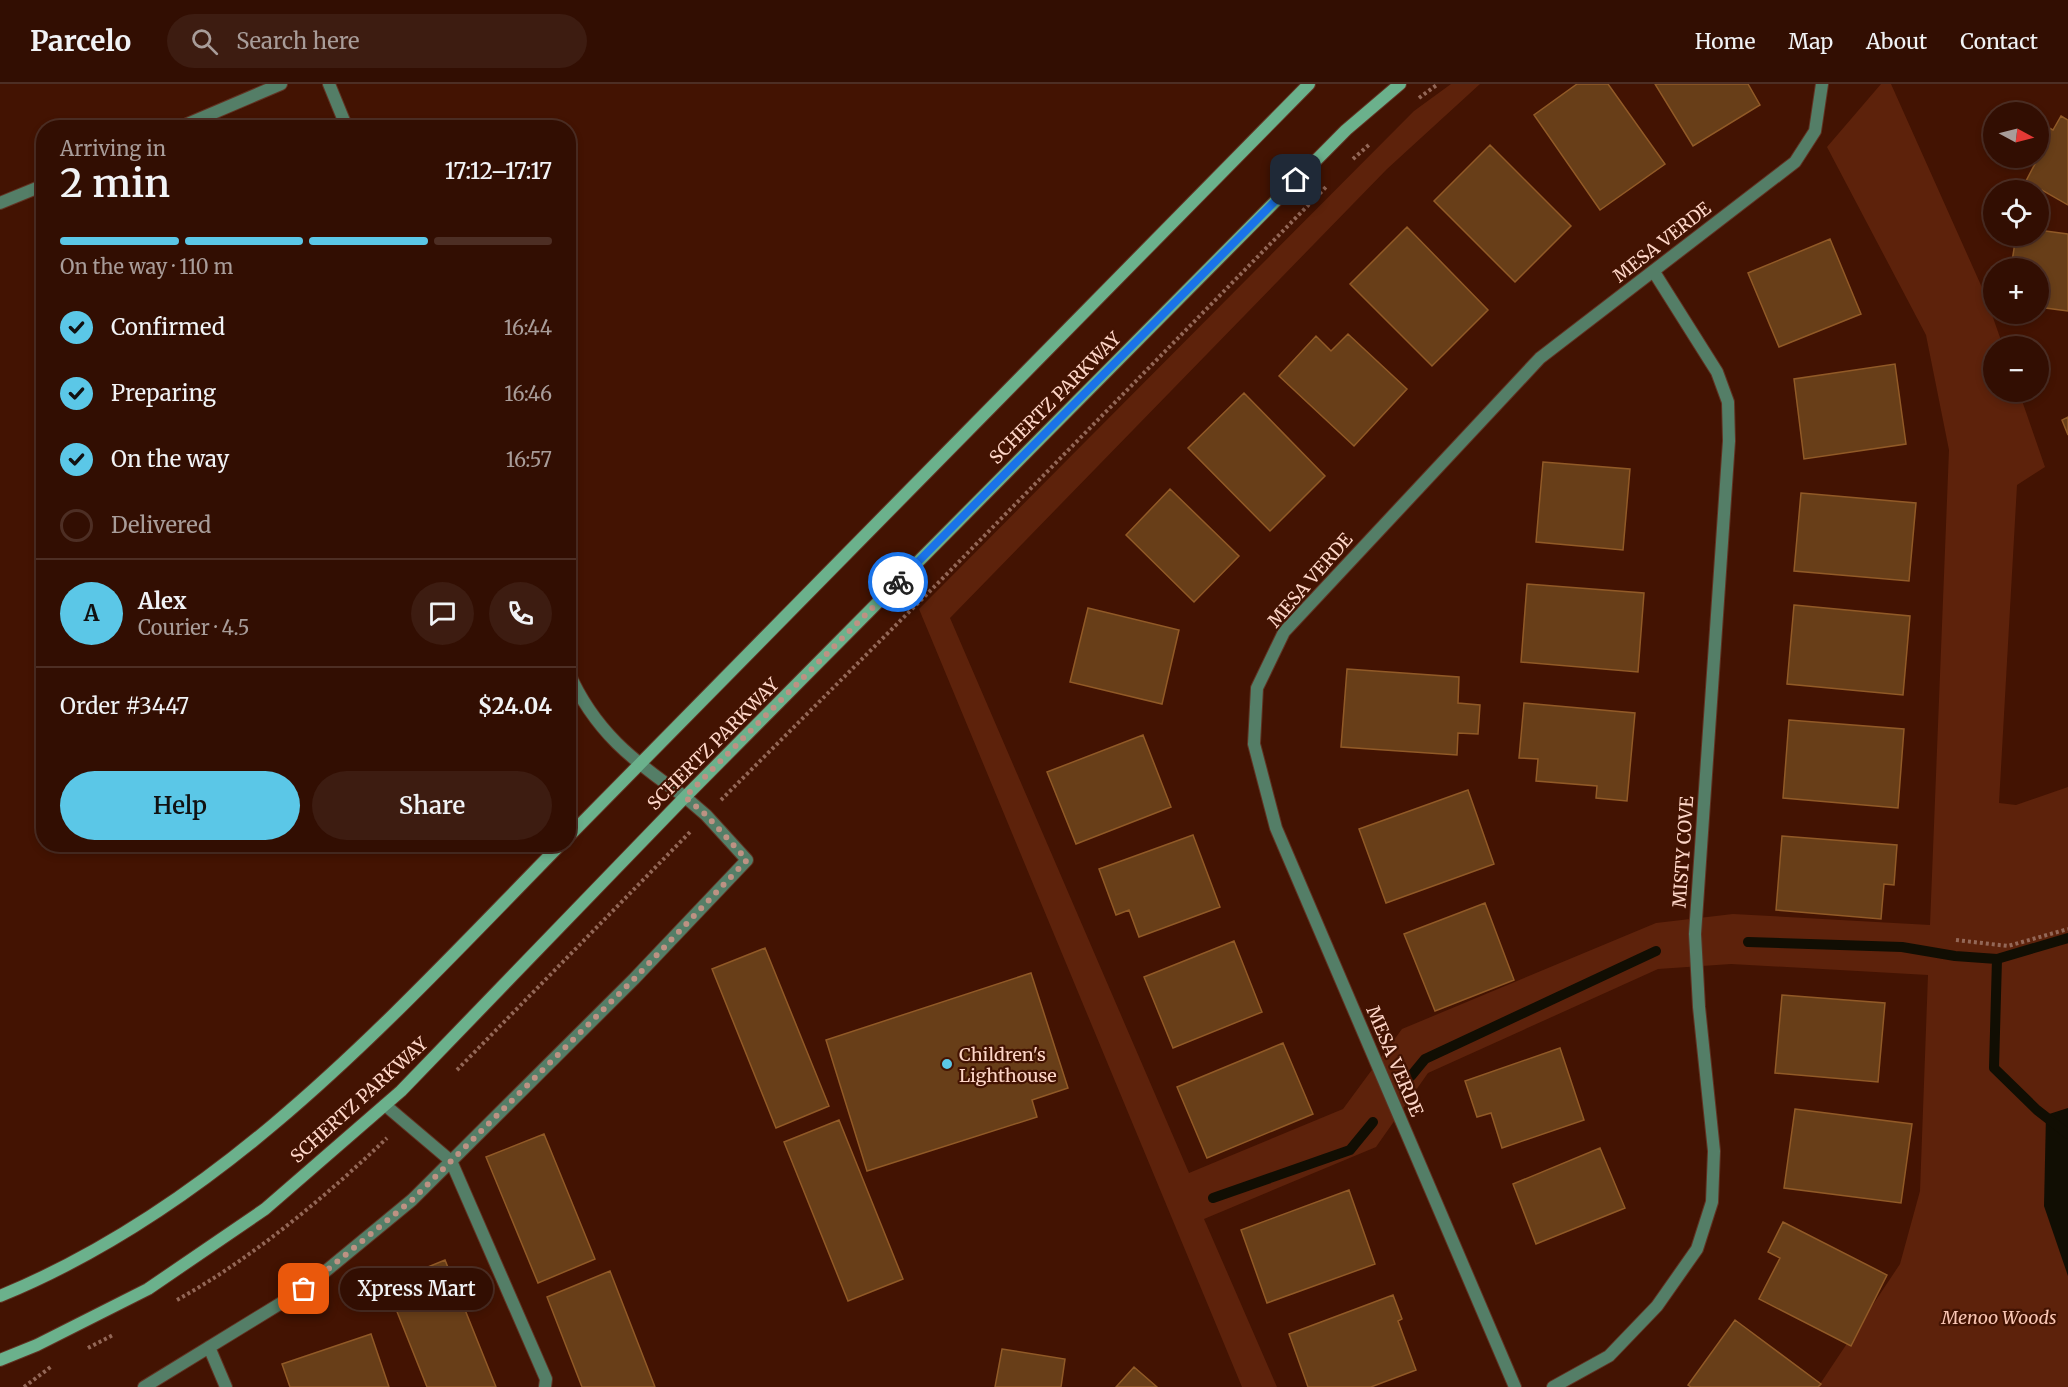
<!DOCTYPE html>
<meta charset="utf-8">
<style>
:root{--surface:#320e02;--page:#3d1c11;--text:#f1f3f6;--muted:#a89c99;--line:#4d2e24;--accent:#5bc7e7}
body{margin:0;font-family:Merriweather,serif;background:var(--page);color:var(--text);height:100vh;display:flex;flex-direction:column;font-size:22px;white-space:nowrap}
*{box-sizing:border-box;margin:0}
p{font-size:20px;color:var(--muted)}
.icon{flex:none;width:33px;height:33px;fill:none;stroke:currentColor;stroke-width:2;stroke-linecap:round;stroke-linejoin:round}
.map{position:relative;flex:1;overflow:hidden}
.side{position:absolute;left:36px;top:36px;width:540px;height:732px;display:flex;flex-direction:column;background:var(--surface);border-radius:24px;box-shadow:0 3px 9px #0003,0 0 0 2px var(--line)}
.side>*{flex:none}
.needle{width:39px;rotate:97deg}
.controls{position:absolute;left:1983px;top:18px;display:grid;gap:12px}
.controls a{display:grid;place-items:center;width:66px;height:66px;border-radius:50%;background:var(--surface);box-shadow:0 3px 9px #0003,0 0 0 2px var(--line);font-size:30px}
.pin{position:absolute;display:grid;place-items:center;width:51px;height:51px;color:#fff;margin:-26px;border-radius:12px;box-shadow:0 3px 9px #0006}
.courier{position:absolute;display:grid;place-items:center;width:60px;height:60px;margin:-30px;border:4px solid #1a73e8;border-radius:50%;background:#fff;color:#222;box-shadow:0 2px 8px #0007}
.bubble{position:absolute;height:42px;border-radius:21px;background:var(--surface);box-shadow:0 3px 9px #0003,0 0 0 2px var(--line);font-size:20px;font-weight:600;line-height:42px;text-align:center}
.head em{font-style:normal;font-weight:600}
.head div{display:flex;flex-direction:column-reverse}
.head{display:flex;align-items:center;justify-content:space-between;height:102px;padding:0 24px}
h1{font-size:39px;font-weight:600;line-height:45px}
.bar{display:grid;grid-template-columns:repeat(4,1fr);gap:9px 6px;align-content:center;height:72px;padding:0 24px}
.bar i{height:8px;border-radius:4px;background:var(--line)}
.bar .active{background:var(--accent)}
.bar p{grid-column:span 4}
.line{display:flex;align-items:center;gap:15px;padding:0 24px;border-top:2px solid var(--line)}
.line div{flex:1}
.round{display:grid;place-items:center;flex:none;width:63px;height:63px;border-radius:32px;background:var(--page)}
ol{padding:0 24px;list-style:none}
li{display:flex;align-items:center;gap:18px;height:66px}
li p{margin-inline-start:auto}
li .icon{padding:6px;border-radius:50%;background:var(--accent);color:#111;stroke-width:4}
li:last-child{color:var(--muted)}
li i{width:33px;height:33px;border:3px solid var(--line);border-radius:50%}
.action{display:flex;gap:12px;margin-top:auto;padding:12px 24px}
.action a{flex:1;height:69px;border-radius:36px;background:var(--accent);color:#111;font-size:24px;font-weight:600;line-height:69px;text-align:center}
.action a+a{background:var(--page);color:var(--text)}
header{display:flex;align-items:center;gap:36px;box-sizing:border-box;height:84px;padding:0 30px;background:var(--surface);border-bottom:2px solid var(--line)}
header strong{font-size:28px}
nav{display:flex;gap:33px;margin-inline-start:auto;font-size:21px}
.search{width:420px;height:54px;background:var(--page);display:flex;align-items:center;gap:15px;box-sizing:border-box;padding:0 21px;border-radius:33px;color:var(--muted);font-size:22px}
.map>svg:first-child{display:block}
.green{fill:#5d220b}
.water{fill:#110e03}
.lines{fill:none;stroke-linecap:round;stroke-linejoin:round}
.stream{stroke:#110e03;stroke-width:10}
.building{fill:#683e18;stroke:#915a27;stroke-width:1.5}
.service-casing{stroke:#613222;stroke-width:14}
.minor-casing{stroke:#613222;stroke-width:14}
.secondary-casing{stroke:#613222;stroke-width:14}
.path{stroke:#936757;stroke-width:4;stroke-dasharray:3 3;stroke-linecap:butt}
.service{stroke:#547e67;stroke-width:12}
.minor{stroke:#547e67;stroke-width:12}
.secondary{stroke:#6bb18c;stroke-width:12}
.done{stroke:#bd9283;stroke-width:6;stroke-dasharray:0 10.8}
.route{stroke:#1a73e8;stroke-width:8}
.poi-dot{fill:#5bc7e7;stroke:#431302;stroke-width:2}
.labels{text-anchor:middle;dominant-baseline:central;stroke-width:4.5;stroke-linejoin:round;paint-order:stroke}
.street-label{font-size:18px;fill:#fed6c8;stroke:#431302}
.poi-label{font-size:18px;fill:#fed6c8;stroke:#431302;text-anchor:start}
.park-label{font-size:18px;font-style:italic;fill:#fac6b4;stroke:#431302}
</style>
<header>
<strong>Parcelo</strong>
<div class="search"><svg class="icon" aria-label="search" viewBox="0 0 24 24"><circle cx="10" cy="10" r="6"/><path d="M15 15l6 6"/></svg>Search here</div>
<nav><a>Home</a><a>Map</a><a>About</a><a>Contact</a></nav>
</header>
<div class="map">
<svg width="2068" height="1303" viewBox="0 0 2068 1303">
<rect width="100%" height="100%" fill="#431302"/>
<path class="green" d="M1451,0H1480L1387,85L950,534L1189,1089L1343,1025L1402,945L1656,839L1733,830L1930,841L1949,366L1926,251L1827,63L1881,0H1891L1984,208L2003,262H1994V308H2019L2045,383L2017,401L1999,719L2016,721L2068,703V1303H1818L1900,1180L1920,1107L1928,891L1731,880L1658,885L1428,989L1376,1063L1204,1135L1277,1303H1242L919,525L1414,27Z"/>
<path class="water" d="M2068,1024V1192L2044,1122L2046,1031Z"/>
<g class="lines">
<path class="stream" d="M1748,858L1902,863L1955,872L1997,875L2068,854
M1997,875L1994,984L2037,1026L2068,1050
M1411,992L1425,975L1656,867
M1213,1114L1350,1066L1373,1038"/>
</g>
<path class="building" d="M1577,0H1608L1665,80L1600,126L1534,31Z
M1655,0H1748L1760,21L1693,62Z
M2061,32L2068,36V121L2026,97L2037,76L2033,74H2038V38L2053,46Z
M1490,61L1571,142L1515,198L1434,117Z
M1407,143L1488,226L1432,282L1350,200Z
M2038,146L2068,150V227L2038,223V184H2011L2016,152H2038Z
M1830,155L1861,230L1779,263L1748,189Z
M1348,250L1407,305L1354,362L1279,292L1316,252L1331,267Z
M1895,280L1906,360L1804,375L1794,295Z
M1244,309L1325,392L1270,447L1188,364Z
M2068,333V351L2062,336Z
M1543,378L1630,385L1623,466L1536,458Z
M1170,405L1239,472L1194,518L1126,451Z
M1801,409L1916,419L1909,497L1794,487Z
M1527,500L1644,509L1638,588L1521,578Z
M1794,521L1910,532L1903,611L1787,600Z
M1088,524L1179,546L1162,620L1070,598Z
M1347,585L1459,593L1458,619L1480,621L1478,650L1458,649L1457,671L1341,663Z
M1524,619L1635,629L1627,717L1596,714L1597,702L1536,697L1538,675L1519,674Z
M1789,636L1904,645L1898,724L1783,714Z
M1143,651L1171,723L1076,760L1047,688Z
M1468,706L1494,780L1386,819L1359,745Z
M1193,751L1220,823L1139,853L1129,826L1116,831L1099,785Z
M1782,752L1897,761L1894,801L1884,800L1881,835L1776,826Z
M1485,819L1514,896L1435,927L1404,850Z
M1234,857L1262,928L1173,964L1144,893Z
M765,864L829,1022L776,1044L712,885Z
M1031,889L1068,1004L1032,1016L1037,1033L867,1087L826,956Z
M1782,911L1885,919L1878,998L1775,989Z
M1283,959L1313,1030L1207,1074L1177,1003Z
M1560,964L1584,1036L1502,1064L1491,1029L1477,1033L1465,997Z
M1795,1025L1912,1040L1901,1119L1784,1104Z
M839,1036L903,1195L848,1217L784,1058Z
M544,1050L595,1175L538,1199L486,1073Z
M1600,1064L1625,1124L1536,1160L1513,1100Z
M1349,1106L1375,1180L1267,1219L1241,1146Z
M1783,1138L1887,1191L1851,1262L1759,1215L1780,1174L1768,1168Z
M445,1176L496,1303H427L386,1200Z
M610,1187L655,1303H582L547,1213Z
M1393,1211L1402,1235L1398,1237L1416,1286L1371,1303H1308L1289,1250Z
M1735,1236L1821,1300L1818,1303H1691L1688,1301Z
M371,1250L389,1303H290L282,1280Z
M1002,1265L1065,1275L1061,1303H995Z
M1134,1283L1157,1303H1116Z"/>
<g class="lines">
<g class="service-casing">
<path id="service" d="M385,1021L451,1077L546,1295L545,1303
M209,1263L226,1303
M144,1303L304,1205L412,1116L634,895L747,776L706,731L685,713"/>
</g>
<g class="minor-casing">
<path id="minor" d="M329,0L347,44
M178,44L281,0
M0,119L44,101
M568,587C594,647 633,677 685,713
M1515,1303L1276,744L1254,660L1257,604L1284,548L1540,274L1795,78L1815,47L1822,0
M1553,1303L1609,1272L1657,1222L1697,1165L1712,1118L1714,1067L1699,923L1695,850L1729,357L1728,318L1717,288L1654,188"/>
</g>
<g class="secondary-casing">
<path id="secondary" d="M568,753L1309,0
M0,1212C227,1119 393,931 561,760
M0,1276L37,1261L148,1205L265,1125L401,1007L685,713L1346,46L1400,0"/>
</g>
<path class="path" d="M1419,14L1438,0
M1353,75L1370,60
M721,716L943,494L1327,102
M1956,856L2008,862L2068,845
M457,986L691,747
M177,1216C254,1173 324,1114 387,1054
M88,1264L113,1251
M24,1303L52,1282"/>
<use href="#service" class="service"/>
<use href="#minor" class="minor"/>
<use href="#secondary" class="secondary"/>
</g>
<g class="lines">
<path class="done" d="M304,1205L412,1116L634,895L747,776L706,731L685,713L898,498"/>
<path class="route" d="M898,498L1296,96"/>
</g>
<circle class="poi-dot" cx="947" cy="980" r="6"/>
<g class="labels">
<g class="street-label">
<text transform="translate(1662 158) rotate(-38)">MESA VERDE</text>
<text transform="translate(1055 314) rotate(-45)">SCHERTZ PARKWAY</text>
<text transform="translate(1310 496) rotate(-49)">MESA VERDE</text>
<text transform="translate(713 660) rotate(-45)">SCHERTZ PARKWAY</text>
<text transform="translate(1683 768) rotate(-86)">MISTY COVE</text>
<text transform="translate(1395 977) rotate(67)">MESA VERDE</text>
<text transform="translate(359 1016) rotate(-42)">SCHERTZ PARKWAY</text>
</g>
<g class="poi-label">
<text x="959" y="970">Children's<tspan x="959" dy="21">Lighthouse</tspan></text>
</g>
<g class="park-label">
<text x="1999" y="1233">Menoo Woods</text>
</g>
</g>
</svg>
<div class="controls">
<a><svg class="needle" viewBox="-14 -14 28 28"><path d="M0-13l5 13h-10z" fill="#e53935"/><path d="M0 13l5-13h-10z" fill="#a89c99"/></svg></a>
<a><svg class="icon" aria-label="locate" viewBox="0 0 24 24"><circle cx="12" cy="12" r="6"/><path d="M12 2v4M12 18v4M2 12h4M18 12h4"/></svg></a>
<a>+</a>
<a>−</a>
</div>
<div class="pin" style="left:304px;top:1205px;background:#ea580c"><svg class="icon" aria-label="bag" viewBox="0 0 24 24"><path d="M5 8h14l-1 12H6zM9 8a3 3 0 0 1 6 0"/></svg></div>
<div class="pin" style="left:1296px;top:96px;background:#1f2937"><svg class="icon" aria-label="home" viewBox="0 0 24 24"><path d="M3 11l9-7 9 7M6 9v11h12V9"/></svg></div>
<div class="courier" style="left:898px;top:498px"><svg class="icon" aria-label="bike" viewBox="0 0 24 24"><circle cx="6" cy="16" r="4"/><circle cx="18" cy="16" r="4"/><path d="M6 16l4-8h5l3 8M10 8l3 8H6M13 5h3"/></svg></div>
<div class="bubble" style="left:340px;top:1184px;width:153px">Xpress Mart</div>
<section class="side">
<div class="head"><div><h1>2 min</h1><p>Arriving in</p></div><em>17:12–17:17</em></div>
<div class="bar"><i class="active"></i><i class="active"></i><i class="active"></i><i></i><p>On the way · 110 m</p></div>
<ol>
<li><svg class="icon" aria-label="check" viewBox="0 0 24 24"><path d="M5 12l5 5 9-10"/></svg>Confirmed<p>16:44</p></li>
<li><svg class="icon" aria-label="check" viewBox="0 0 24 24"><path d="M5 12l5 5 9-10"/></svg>Preparing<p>16:46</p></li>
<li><svg class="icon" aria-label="check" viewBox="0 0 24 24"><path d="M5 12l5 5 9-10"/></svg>On the way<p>16:57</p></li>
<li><i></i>Delivered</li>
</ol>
<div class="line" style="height:108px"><b class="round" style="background:var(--accent);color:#111">A</b><div><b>Alex</b><p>Courier · 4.5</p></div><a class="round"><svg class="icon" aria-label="chat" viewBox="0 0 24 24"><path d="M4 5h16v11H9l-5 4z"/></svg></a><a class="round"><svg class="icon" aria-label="phone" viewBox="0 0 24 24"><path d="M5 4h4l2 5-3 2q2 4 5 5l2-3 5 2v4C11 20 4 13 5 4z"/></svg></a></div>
<div class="line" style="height:78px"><div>Order #3447</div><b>$24.04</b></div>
<div class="action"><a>Help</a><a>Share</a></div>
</section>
</div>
